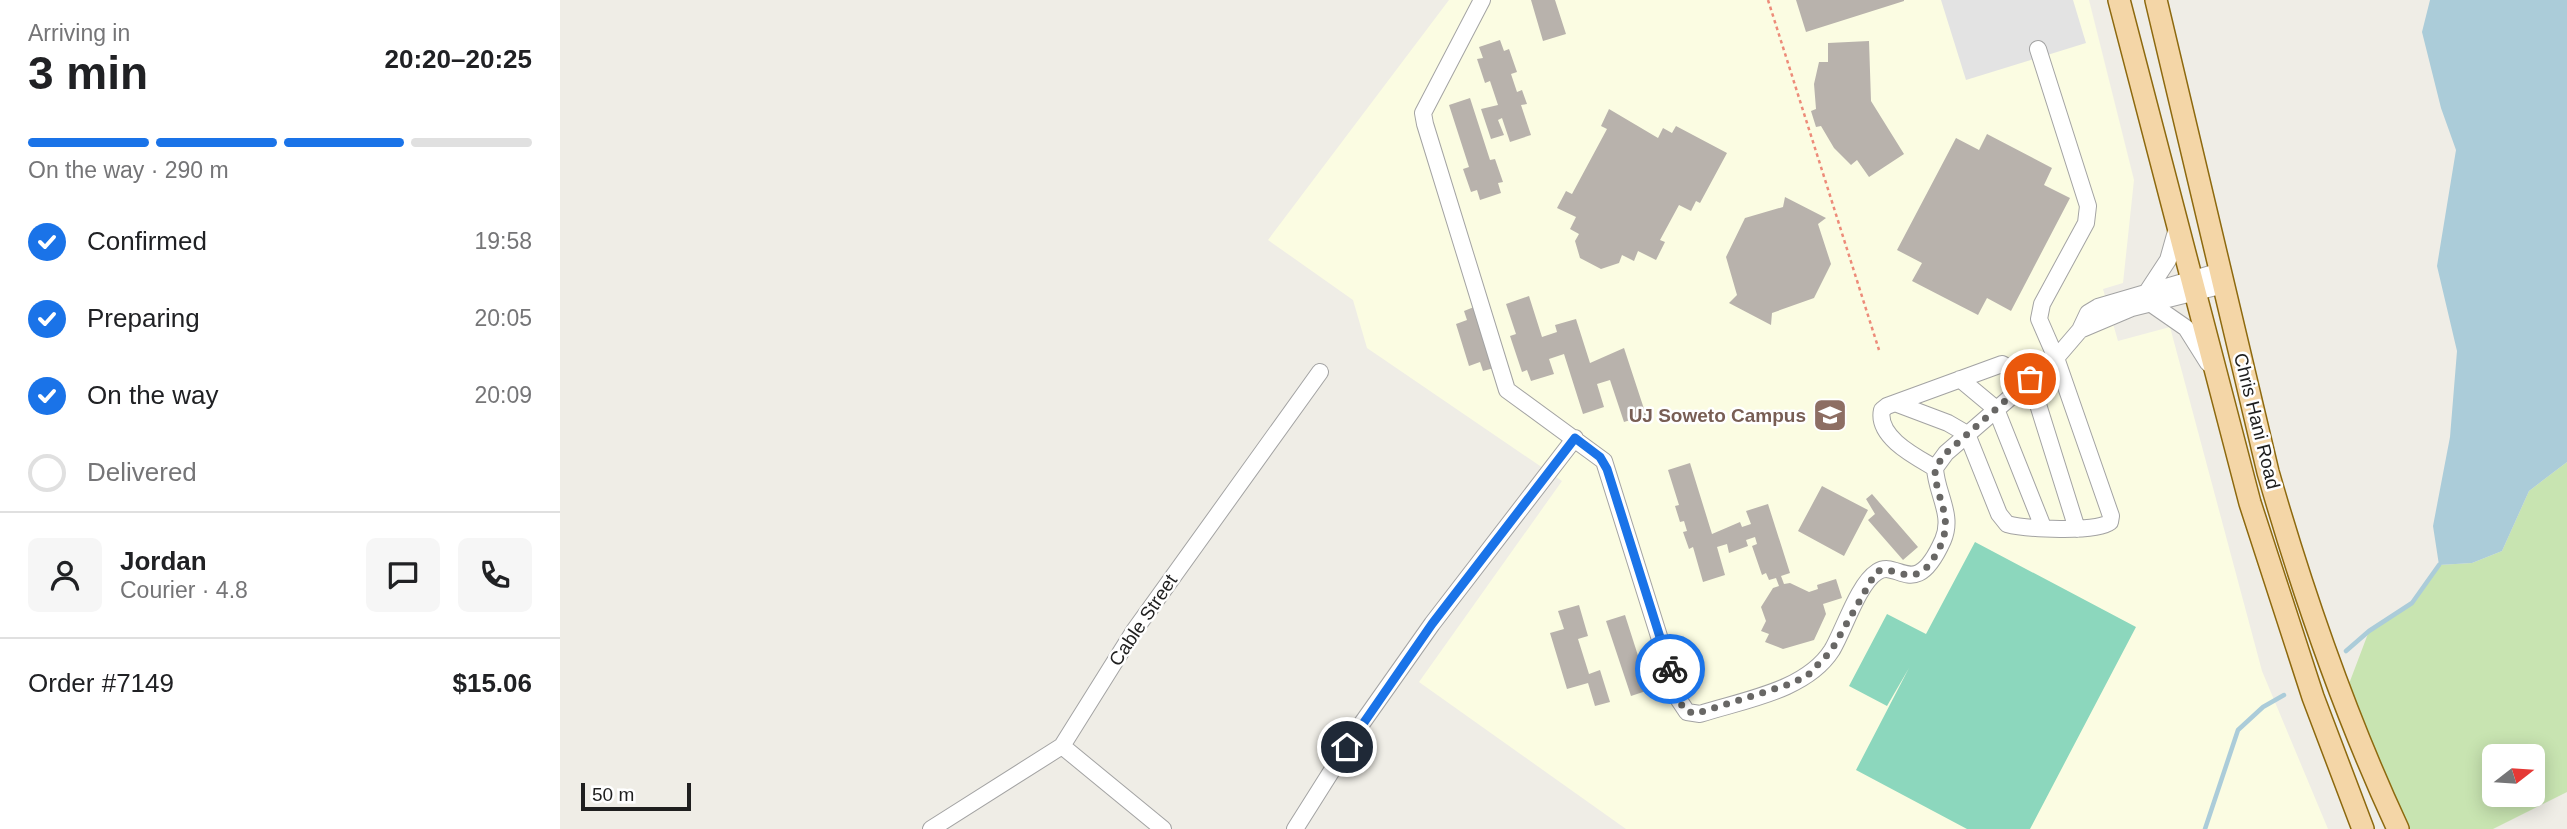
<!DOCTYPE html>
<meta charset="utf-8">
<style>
:root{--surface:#fff;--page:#f6f6f6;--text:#202124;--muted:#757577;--line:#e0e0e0;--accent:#1a73e8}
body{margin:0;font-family:Arial,sans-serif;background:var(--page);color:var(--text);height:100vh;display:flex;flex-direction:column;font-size:26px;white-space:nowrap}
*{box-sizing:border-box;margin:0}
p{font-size:23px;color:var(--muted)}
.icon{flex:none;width:38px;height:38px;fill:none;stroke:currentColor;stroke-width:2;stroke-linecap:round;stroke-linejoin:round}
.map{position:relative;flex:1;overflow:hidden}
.sheet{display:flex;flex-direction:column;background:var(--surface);width:560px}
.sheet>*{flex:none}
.needle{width:46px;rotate:73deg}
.controls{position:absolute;left:1922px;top:744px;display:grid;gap:14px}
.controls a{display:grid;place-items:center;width:63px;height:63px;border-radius:10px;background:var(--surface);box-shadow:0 4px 18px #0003;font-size:35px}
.scale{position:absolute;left:21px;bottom:18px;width:110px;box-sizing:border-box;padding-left:7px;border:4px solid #1f1f1f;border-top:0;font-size:19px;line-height:24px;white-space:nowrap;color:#1f1f1f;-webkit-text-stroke:5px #fff;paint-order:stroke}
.pin{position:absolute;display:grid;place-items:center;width:60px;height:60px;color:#fff;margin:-30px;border:4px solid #fff;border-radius:50%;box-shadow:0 2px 7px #0007}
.courier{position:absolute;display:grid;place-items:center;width:70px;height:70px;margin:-35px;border:5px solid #1a73e8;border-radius:50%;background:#fff;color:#222;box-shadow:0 2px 9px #0007}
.summary em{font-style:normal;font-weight:700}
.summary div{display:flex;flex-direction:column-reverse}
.summary{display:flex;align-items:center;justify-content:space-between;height:119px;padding:0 28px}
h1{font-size:46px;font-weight:700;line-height:52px}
.bar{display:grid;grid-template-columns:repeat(4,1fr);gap:10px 7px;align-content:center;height:84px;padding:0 28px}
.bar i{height:9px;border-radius:5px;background:var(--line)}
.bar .selected{background:var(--accent)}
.bar p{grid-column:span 4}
.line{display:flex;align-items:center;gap:18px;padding:0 28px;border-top:2px solid var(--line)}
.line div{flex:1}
.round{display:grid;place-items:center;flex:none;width:74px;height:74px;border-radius:10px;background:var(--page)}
ol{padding:0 28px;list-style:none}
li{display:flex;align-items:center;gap:21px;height:77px}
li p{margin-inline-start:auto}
li .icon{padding:7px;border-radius:50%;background:var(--accent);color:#fff;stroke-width:4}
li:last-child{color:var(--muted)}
li i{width:38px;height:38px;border:4px solid var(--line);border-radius:50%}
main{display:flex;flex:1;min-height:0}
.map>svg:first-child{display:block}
.education{fill:#fbfce2}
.grass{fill:#c8e4b1;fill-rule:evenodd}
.pitch{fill:#8cd7bd}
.parking{fill:#e3e3e3}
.water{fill:#abccd9}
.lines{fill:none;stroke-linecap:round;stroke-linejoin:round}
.stream{stroke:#abccd9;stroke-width:4.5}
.building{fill:#b8b2ac}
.minor-casing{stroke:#a3a3a3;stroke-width:18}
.major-casing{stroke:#8d690e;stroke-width:24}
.path{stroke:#ed8b79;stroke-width:2.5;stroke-dasharray:3.5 3.5;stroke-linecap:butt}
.minor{stroke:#fff;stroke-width:16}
.major{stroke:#f4d6a7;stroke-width:21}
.done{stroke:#686765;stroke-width:7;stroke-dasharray:0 12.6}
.route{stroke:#1a73e8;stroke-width:9}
.labels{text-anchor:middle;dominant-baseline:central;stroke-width:5;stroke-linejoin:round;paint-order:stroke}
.education-label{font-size:19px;font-weight:bold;fill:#785e54;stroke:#fff;text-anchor:end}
.street-label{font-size:19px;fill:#1f1f1f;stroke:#fff}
</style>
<main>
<section class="sheet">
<div class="summary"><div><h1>3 min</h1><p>Arriving in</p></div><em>20:20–20:25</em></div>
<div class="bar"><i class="selected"></i><i class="selected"></i><i class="selected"></i><i></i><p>On the way · 290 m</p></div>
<ol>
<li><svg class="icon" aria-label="check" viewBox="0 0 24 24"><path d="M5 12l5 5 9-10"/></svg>Confirmed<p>19:58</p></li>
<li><svg class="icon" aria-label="check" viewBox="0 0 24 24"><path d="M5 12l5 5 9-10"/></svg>Preparing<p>20:05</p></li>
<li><svg class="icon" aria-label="check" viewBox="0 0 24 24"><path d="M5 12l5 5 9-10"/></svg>On the way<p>20:09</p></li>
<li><i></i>Delivered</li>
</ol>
<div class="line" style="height:126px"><a class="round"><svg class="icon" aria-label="person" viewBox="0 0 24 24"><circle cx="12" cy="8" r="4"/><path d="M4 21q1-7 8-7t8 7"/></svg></a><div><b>Jordan</b><p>Courier · 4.8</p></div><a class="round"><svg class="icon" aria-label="chat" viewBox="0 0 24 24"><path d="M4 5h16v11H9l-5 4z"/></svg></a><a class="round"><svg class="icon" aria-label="phone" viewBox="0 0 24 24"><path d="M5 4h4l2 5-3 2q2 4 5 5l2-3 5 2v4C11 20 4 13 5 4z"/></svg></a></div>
<div class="line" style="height:91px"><div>Order #7149</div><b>$15.06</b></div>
</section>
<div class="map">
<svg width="2007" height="829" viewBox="0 0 2007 829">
<rect width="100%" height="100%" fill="#efede6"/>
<path class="education" d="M889,0H1529L1574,180L1563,283L1543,289L1558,341L1610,327L1702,671L1768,829H1066L859,682L1002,481L807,348L793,300L708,240Z"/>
<path class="grass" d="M2007,462V792L1933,829H1843L1784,697L1809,631L1852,603L1879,565L1912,563L1942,551L1969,491ZM1934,756H1972V794H1934Z"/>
<path class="pitch" d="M1415,542L1576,627L1470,829H1407L1296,770L1349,668L1327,706L1289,686L1327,614L1366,634Z"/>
<path class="parking" d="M1381,0H1513L1526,43L1406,80Z"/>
<path class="water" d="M1870,0H2007V462L1969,491L1942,551L1912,563L1879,565L1873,526L1890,437L1897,351L1877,266L1896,150L1881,108L1862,32Z"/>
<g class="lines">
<path class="stream" d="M1786,651L1809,631L1852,603L1879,565
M1645,829L1678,730L1703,707L1724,695"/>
</g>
<path class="building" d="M971,0H995L1006,34L983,41Z
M1236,0H1344V1L1246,32Z
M940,40L944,51L949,49L957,72L951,74L957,92L962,90L967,104L961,105L971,135L950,142L942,118L938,120L944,135L931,139L921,109L938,105L930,81L925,83L917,59L923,58L919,47Z
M1309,41L1311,101L1344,154L1309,177L1297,160L1291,165L1274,148L1261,126L1256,127L1251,111L1256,109L1254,84L1259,62H1268V43Z
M910,98L930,160L935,159L943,182L938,183L941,193L920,200L917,190L911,192L903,169L909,167L889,105Z
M1049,109L1098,138L1103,128L1112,133L1116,126L1167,153L1140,203L1136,201L1131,211L1119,205L1100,240L1105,242L1096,260L1078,251L1074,261L1062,255L1059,263L1041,269L1020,258L1015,241L1019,234L1010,229L1016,217L997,208L1006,191L1012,194L1047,129L1041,126Z
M1427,134L1492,168L1484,185L1510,198L1451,311L1427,298L1418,315L1352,281L1362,263L1337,250L1396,138L1419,150Z
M1225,197L1266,218L1258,224L1271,264L1254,298L1212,313L1211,325L1169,303L1177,295L1166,257L1185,218L1223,207Z
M969,296L982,337L997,332L995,325L1016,319L1030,363L1064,348L1086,415L1064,422L1050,380L1037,384L1044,407L1023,414L1004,354L989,359L994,374L971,381L967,370L962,372L950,336L956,334L946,304Z
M914,307L934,368L923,371L920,362L909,366L896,324L907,320L904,311Z
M1130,463L1152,534L1180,522L1182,527L1191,524L1186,511L1208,504L1230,573L1221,576L1224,584L1230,583L1249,592L1258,589L1257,585L1276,579L1282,598L1263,604L1266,614L1254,640L1223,649L1205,642L1209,634L1201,631L1206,621L1201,607L1213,588L1219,586L1216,578L1209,580L1206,573L1202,575L1192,546L1197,544L1195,537L1186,540L1188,546L1169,553L1167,544L1157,547L1165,575L1143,582L1133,547L1129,549L1123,532L1127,531L1124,521L1120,522L1115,506L1119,505L1108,470Z
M1262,486L1308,510L1284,556L1238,531Z
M1312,494L1358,547L1343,560L1308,520L1315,514L1306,499Z
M1019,605L1028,636L1018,639L1029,674L1040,670L1050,702L1035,706L1028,683L1007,689L990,633L1004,629L998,611Z
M1065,615L1089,690L1071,696L1046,621Z"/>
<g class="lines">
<g class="minor-casing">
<path id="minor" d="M922,0L863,113L865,124L947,390L1044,461L1119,700L1127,712L1140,714C1183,700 1246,691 1272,650C1284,630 1298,584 1317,572C1338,558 1355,603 1383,540C1394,515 1376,493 1375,468C1356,457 1316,437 1322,410L1327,406L1442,364L1470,379L1517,529
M1587,292L1608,260L1617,228
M1590,303L1626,328L1648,363
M1520,330L1528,313L1538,307L1661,271
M1400,379L1436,409L1483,527
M1335,403L1388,423L1407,434L1439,514L1447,524C1465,529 1536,533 1550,522L1551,516L1496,358L1479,319L1482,304L1526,223L1528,206L1478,49
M1375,468L1386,453L1496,358L1520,330L1572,308L1664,285
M502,746L603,829
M371,829L502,746L574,631L760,372
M735,829L800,726L872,624L1015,438"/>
</g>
<g class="major-casing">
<path id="major" d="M1559,0L1690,503L1753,697L1803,829
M1596,0L1708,472C1743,594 1784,713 1838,829"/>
</g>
<path class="path" d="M1208,0L1319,350"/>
<use href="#minor" class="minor"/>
<use href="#major" class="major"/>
</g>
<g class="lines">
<path class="done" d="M1110,669L1123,709L1135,714L1230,684L1247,676L1271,651L1316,572C1330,565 1345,580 1359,573C1367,570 1372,560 1377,553C1397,516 1375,503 1375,468L1386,453L1470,379"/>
<path class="route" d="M787,747L872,624L1015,438L1040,457L1047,469L1110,669"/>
</g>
<defs>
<g id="university-square" transform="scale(1.75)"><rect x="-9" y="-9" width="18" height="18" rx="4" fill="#8d6e63" stroke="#fff"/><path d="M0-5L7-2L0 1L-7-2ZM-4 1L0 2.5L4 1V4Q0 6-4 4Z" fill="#fff"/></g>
</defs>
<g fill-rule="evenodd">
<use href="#university-square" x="1270" y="415"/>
</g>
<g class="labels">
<g class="education-label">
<text x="1246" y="415">UJ Soweto Campus</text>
</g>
<g class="street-label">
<text transform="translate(1697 421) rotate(76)">Chris Hani Road</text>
<text transform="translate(583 620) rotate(-56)">Cable Street</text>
</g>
</g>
</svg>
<div class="controls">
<a><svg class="needle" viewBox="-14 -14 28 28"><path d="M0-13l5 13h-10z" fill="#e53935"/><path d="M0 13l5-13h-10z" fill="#757577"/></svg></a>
</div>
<div class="scale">50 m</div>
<div class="pin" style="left:1470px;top:379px;background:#ea580c"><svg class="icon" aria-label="bag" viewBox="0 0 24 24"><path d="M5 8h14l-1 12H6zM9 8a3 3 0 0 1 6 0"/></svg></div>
<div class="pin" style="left:787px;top:747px;background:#1f2937"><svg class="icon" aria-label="home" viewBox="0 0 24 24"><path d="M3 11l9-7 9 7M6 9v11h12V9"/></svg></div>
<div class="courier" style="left:1110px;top:669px"><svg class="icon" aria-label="bike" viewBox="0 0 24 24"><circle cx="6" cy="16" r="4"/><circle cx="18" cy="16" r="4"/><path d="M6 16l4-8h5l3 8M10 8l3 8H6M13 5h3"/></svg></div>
</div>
</main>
